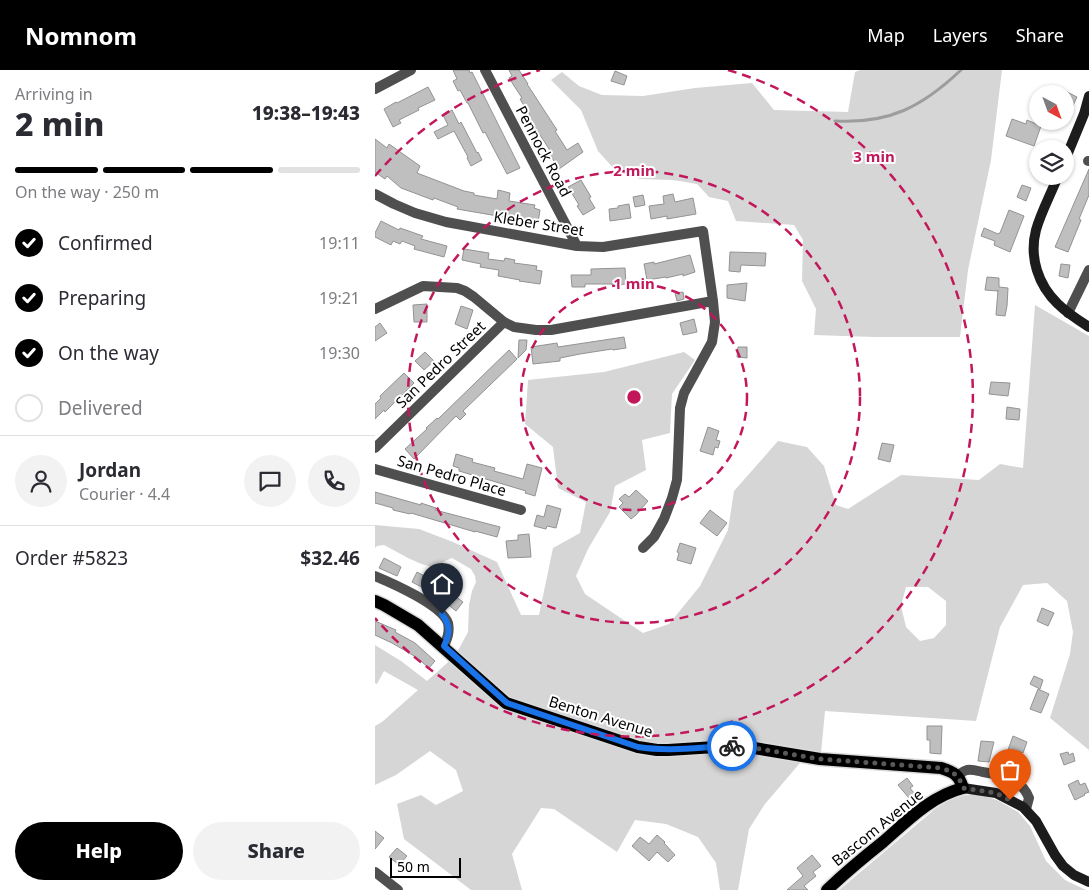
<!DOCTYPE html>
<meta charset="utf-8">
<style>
:root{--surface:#fff;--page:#f2f2f3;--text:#2b2b33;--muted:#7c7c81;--line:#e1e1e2;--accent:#000}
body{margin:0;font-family:"Noto Sans",sans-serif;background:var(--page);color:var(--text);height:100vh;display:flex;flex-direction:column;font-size:19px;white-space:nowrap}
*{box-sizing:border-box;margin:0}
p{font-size:16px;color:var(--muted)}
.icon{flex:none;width:28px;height:28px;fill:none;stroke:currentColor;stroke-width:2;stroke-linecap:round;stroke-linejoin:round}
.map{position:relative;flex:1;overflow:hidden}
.sheet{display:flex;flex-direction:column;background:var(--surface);width:375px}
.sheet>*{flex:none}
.needle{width:32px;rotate:139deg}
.fabs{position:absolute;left:654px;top:15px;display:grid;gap:10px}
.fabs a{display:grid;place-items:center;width:45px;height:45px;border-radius:50%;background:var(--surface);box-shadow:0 1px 4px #0004;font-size:25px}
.scale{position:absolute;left:15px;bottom:12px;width:71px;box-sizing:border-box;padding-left:5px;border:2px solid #000;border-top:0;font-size:14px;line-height:18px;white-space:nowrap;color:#000;-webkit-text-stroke:4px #fff;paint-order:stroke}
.pin{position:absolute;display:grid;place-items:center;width:42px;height:42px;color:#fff;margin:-51px -21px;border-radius:50% 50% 50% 0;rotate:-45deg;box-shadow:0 0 5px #0007}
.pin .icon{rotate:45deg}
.courier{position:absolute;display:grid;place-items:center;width:50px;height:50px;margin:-25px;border:4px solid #1a73e8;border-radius:50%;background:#fff;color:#222;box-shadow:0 1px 6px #0007}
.headline em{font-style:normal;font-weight:800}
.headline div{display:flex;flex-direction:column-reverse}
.headline{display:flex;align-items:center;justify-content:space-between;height:85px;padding:0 15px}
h1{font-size:32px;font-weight:800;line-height:38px}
.bar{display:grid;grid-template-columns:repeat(4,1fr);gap:8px 5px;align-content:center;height:60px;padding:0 15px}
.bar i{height:6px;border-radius:4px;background:var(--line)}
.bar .on{background:var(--accent)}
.bar p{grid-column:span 4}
.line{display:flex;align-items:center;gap:12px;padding:0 15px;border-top:1px solid var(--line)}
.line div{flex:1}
.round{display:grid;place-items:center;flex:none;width:52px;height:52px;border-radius:26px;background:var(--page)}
ol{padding:0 15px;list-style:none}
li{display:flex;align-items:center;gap:15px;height:55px}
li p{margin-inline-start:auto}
li .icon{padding:5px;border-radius:50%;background:var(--accent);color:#fff;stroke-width:4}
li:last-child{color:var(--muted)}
li i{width:28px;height:28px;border:2px solid var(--line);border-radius:50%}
.action{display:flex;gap:10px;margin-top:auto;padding:10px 15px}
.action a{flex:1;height:58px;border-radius:30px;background:var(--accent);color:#fff;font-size:20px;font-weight:800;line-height:58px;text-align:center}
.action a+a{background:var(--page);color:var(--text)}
header{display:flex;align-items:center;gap:30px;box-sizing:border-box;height:70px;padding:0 25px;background:var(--accent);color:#fff}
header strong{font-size:24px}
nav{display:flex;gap:28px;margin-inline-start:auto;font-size:18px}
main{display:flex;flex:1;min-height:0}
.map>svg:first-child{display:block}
.green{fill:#d6d6d6;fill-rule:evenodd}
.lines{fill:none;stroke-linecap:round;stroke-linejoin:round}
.stream{stroke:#9d9d9d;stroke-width:3}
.building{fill:#bfbfbf;stroke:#939393}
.primary-casing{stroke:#dbdbdb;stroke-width:15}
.street{stroke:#4f4f4f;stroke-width:10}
.secondary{stroke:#1c1c1c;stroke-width:10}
.primary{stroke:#000;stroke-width:12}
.done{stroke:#595959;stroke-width:5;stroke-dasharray:0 9}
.route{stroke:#1a73e8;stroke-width:6}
.ring{fill:none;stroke:#c2185b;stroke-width:2.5;stroke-dasharray:9 6}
.labels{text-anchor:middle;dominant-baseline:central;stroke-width:4;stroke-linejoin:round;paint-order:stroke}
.street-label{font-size:15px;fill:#000;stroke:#fff}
.centre{fill:#c2185b;stroke:#fff;stroke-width:2.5}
.ring-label{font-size:15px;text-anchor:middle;font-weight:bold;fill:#c2185b;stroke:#fff;stroke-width:4;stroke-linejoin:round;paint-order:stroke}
</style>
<header>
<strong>Nomnom</strong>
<nav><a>Map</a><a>Layers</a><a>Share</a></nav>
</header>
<main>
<section class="sheet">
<div class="headline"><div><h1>2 min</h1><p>Arriving in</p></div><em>19:38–19:43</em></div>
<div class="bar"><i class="on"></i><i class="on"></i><i class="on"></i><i></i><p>On the way · 250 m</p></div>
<ol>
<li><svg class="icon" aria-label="check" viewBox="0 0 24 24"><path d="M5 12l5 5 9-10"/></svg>Confirmed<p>19:11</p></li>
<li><svg class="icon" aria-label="check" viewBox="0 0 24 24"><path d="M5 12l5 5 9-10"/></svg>Preparing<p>19:21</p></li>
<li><svg class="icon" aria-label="check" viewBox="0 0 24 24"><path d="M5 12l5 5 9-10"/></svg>On the way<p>19:30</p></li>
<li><i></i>Delivered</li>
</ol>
<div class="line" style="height:90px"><a class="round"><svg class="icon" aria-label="person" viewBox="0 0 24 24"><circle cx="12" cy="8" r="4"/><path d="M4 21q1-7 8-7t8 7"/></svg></a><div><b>Jordan</b><p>Courier · 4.4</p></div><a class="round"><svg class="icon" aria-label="chat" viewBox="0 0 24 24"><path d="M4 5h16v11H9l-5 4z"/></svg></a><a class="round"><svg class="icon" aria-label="phone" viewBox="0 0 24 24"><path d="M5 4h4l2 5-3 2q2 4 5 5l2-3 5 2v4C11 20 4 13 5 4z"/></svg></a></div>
<div class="line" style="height:65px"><div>Order #5823</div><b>$32.46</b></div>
<div class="action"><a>Help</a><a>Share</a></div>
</section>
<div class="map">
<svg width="714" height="820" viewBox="0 0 714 820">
<rect width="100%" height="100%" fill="#fff"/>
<path class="green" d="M485,0H627L616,90L593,200L585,267H500L439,265L441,239L427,211L428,170L419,155L361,151L353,131L334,127L322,114L298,110L265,109L241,101L223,81L206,40L176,10L187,2L204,16L227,25L268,26L320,18L377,13L399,40L473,42L480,2Z
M660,235L714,266V680L675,648L695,584L698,562L692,531L672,513L648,515L625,557L601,651L450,641L446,683L427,680L425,693L390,734L374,759L363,820H345L341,793L323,767L291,754L260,750L242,782L179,739L166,738L137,784L147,820H96L29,769L22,734L46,725L61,735L88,721L81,700L55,681L21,705L0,715V656L7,652L43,620L9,601L2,614L0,613V575L26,591L52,611L80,586L93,562L94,535L97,521L101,512L100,506L96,499L77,488C70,490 66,495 59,496C50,499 19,480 9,475L2,476L0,478V455L44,459L78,472L122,492L146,545H164L178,478L205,463L211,432L183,418L178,377L150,354L153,310L229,302L309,282L320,290L297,324L295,363L267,370L271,400L240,416L235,442L213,479L201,506L210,524L268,563L294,554L325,516L353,460L359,421L403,371L432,377L449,396L461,435L473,439L526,405L604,410L625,394L648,398ZM531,517H553L571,531V555L559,568L545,571L531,557L526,536Z
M602,723L624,731L643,742L655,756L671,791L690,810L711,820H464L560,739L577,728Z"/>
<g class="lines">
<path class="stream" d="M460,51C514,54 547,37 586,0"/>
</g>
<path class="building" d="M78,0H94L95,3L97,2L145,98L132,104L110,62L108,63L93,33H92L85,20L83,21L78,11L82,9Z
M134,0H144L153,14H152L182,60L180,61L192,80L203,73L208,82L184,99L174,83L176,82L154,48L156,47L145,29L147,28L134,8L137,6Z
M240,1L252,6L249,15L236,11Z
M53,17L60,30L43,38L44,40L24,50L26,53L18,57L9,39L21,32L22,33Z
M690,21L702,27L690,53Z
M77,40L84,54L86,52L102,83L103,82L107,90L96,96L92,88L93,87L79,61L63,69L59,62L73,55L68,45Z
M637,49L651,54L652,50L666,56L659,76L631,66Z
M0,69L12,78L14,74L45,96L42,103L89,121L99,123V125L122,129L123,120L135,123L134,131L160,135L159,138L165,140L163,153L82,139L83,137L59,128L58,130L26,118L12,106L10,109L0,102Z
M714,99V125L704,149L706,150L693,182L680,177Z
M206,110L216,127L214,128L220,138L208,145L202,136L204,135L193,117Z
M647,115L656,118L651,131L642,127Z
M298,124L300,132L318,128L321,144L292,149V146L276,149L274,136L289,134L288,126Z
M268,125L270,135L260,137L258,127Z
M254,134L256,148L235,151L234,139L243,138V136Z
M634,140L649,146L635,182L619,175L620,171L606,166L609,158L623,164L624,163H625Z
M6,151L24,160L25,158L48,166L46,169L72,176L69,187L39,179L40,176L27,171L25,174L18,171L16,175L0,167V163Z
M89,179L114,183L113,189L129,191L130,188L140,190L139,193L162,196L161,200L167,201L165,214L144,211L145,210L123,206L124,200L105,197L106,194L87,190Z
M355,182L391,183L390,196L366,195L365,202L354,201Z
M315,185L320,202L308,206V204L291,208V207L272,210L269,194L279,192V194Z
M686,194L695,195L693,208L684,206Z
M250,198L251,214L237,215V214H210V217H197L196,205H216V199Z
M612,207L624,208V217L633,218L632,236L630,246L621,245L623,220V221L610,220Z
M372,213L370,231L352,228V215Z
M308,222L309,229L302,231L300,223Z
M52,234V252H39L38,235Z
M86,236L98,240L92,259L80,254Z
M319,249L322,262L308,265L305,253Z
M5,253L12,263L0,271V257Z
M249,267L251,278L238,280L237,279L205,284L185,288V291L158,294L156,277L182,273L183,277Z
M144,270H152L151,280L143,288Z
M363,277H372V288L362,287Z
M134,280L142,289L88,341L91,344L85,350L81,346L39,389L30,379L52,359L51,358L62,348L63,349Z
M50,282L59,291L49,300L40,291Z
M29,303L39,313L10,342L9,340L0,349V334L6,328L5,326Z
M616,312L635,313L633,326L614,324Z
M632,337L645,339L644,350L631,349Z
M333,357L344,361L341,370L345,371L343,378L340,377L338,385L325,381Z
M507,373L519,375L515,392L503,389Z
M81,384L98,389L97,392L120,398L119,401L148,409L152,394L167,398L160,426L150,423L151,421L84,401V398L78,396Z
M261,420L273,431L261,445L256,449L244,437L248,433L244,429L250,424L254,427Z
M0,422L46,435V433L61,438L60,440L125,457L122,467L100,461V462L36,443L35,444L18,440V438L0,433Z
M172,435L186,439L181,458L172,456L171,459L159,456L162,445L169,447Z
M335,440L352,453L342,466L325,453Z
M154,464L156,487L133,488L131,471L143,470V465Z
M305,473L321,478L316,494L302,490L304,483L302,482Z
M9,488L26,497L22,506L4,498Z
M42,502L66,515L88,532L81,541L60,524L37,512Z
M667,538L679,543L673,556L662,551Z
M0,551L21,560L20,562L40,573L60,591L54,598L41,587L17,573L0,565Z
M659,606L668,610L665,619L655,614Z
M663,619L674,624L666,643L655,639Z
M552,656H567L566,684L555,683V670H552Z
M638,666L652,672L648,683L643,681V683L633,680Z
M606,671L619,672L614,692L603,691Z
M693,682L694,685L698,683L700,691L689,695L685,684Z
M532,708L538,716L535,718L540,724L534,728L523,715Z
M703,710L705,715L710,713L714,722L709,724L710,725L700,730L693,715Z
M0,761L9,768L0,779Z
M282,765L290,772L289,773L300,785L293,792L282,782L274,791L257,776L265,767L274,774Z
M22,778L32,786L24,795L14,787Z
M437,785L446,796L438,802L441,806L429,816L433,820H412L428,806L422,798Z"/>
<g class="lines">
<g class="primary-casing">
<path id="primary" d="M0,531L9,535L43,555L131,633L263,677L282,680H293L356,676L379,678L445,689L566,698C579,702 584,705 588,718C556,726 532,751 508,772C489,787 470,803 452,820"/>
</g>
<path class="street" d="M110,0L202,176
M0,19L36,0
M713,91H714
M0,124L19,134L40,143L71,152L202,176L228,177L328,161L338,231L340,252L337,272L309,323L305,338L303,388L302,410L297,428L289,449L279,467L268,478
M0,239L48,216L82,218L90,221L99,227L129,252L139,257L161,260H176L338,231
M693,243L714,200
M0,378L129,252
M0,399L146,440
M0,506C17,513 67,535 73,553C75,562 72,569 69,576
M582,706C585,704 588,701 592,700C597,699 603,701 608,702C626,705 647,709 654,728L651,739
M0,802L23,820"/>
<path class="secondary" d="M690,90L709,44L714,26
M683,106C676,124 666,142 661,160C654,187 663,215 683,234C692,243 703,250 714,257
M588,718L621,723L648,737L661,751L680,785L688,796L699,805L714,812"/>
<use href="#primary" class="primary"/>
</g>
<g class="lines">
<path class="done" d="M357,676L379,678L445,689L566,698C579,702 584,705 588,718L621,723L635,730"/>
<path class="route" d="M67,544C76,557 75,563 69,576L132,633L263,677C295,682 325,677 357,676"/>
</g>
<g class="ring">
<circle cx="259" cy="327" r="113"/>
<circle cx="259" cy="327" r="226"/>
<path d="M0 106A340 340 0 0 1 165 0M353 0A340 340 0 1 1 0 548"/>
</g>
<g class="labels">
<g class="street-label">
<text transform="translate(169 81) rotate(62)">Pennock Road</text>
<text transform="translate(164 153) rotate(9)">Kleber Street</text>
<text transform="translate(65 294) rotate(-44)">San Pedro Street</text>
<text transform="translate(77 405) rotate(16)">San Pedro Place</text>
<text transform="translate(226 646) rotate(17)">Benton Avenue</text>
<text transform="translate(502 757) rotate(-39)">Bascom Avenue</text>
</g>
</g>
<circle cx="259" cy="327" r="8" class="centre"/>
<g class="ring-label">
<text x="499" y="92">3 min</text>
<text x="259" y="106">2 min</text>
<text x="259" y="219">1 min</text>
</g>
</svg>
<div class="fabs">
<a><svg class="needle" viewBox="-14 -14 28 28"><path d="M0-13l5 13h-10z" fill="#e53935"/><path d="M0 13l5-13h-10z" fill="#7c7c81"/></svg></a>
<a><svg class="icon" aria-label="layers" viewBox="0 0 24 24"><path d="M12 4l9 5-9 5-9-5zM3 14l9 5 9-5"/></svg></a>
</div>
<div class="scale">50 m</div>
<div class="pin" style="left:635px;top:730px;background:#ea580c"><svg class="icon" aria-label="bag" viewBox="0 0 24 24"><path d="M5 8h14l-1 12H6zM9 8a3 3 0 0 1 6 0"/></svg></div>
<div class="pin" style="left:67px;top:544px;background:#1f2937"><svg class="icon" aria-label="home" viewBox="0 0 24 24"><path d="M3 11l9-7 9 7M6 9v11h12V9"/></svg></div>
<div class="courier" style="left:357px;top:676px"><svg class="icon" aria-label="bike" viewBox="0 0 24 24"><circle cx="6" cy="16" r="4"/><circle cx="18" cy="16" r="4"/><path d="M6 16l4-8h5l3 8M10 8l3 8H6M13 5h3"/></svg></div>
</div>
</main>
